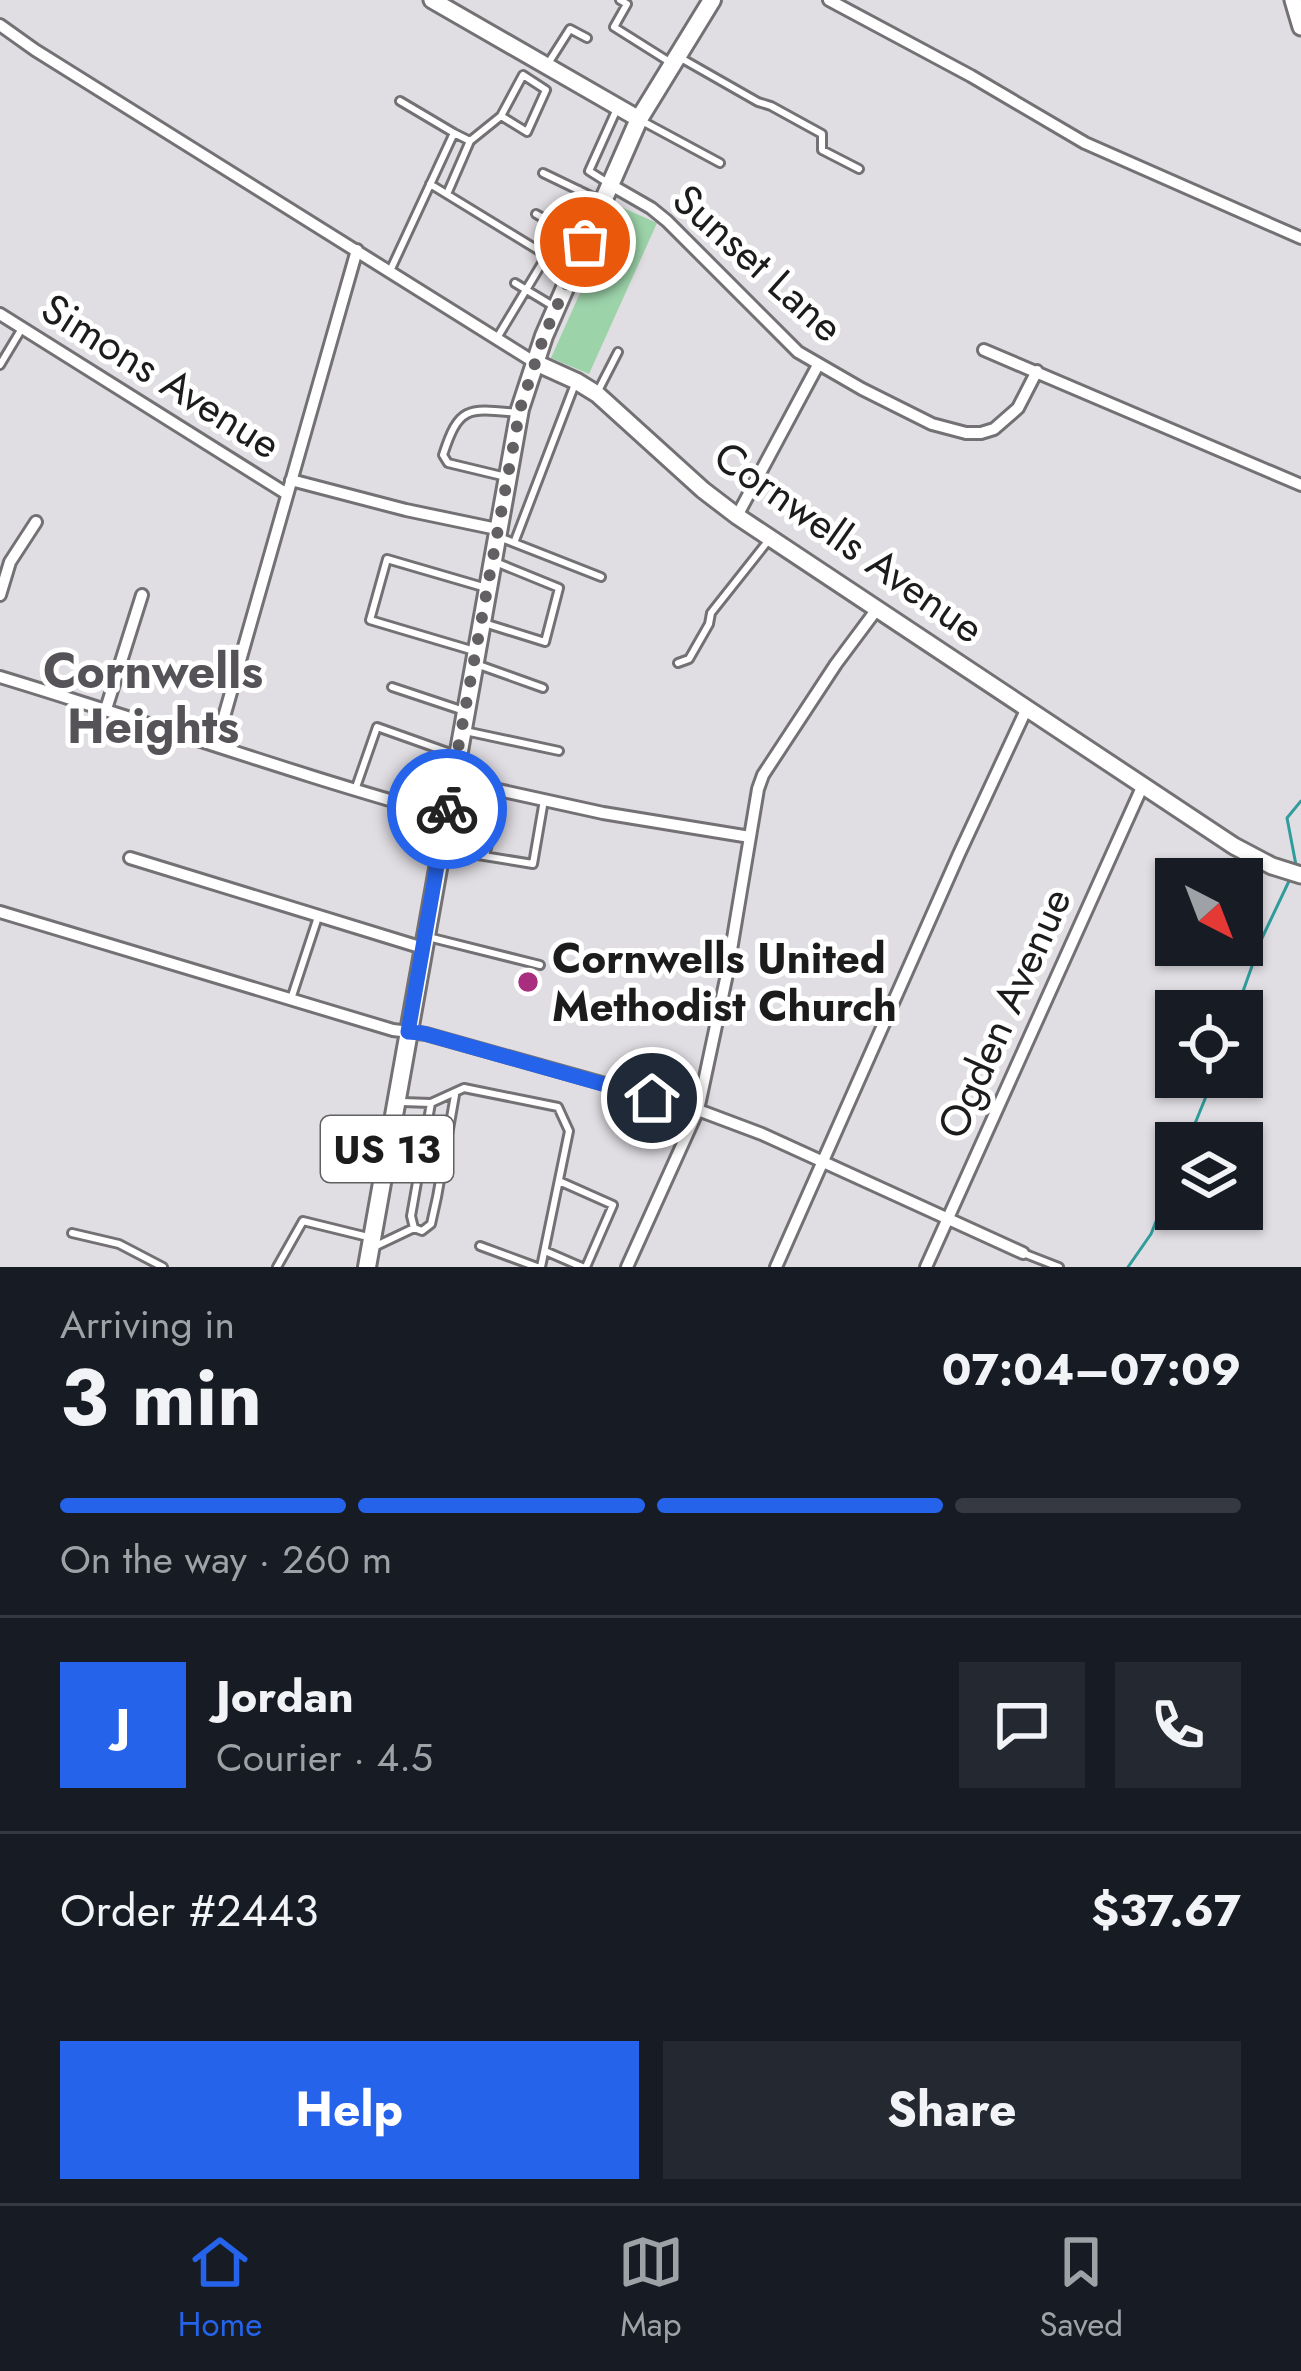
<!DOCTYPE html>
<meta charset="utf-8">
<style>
:root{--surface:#171b24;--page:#242831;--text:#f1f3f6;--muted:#9ea1a6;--line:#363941;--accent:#2563eb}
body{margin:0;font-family:Jost,sans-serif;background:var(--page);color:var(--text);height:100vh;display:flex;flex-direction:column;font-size:45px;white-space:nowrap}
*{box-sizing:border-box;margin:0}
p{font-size:39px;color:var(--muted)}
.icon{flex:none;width:66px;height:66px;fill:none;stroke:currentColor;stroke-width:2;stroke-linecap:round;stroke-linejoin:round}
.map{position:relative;height:1267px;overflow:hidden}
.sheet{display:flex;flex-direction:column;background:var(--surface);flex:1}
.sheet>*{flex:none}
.needle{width:78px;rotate:138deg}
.tools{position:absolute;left:1155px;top:858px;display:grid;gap:24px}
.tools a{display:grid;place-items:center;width:108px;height:108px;border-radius:0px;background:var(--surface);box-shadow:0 3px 9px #0004;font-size:60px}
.pin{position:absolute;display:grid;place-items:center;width:102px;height:102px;color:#fff;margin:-51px;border:6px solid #fff;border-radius:50%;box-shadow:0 3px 12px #0007}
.courier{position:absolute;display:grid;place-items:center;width:120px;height:120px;margin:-60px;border:9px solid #2563eb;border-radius:50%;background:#fff;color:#222;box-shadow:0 3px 15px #0007}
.head em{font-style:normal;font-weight:700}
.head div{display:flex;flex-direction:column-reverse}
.head{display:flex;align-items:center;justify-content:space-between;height:204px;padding:0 60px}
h1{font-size:78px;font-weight:700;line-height:90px}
.bar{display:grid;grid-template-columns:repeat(4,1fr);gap:18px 12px;align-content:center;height:144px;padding:0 60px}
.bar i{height:15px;border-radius:9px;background:var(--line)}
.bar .selected{background:var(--accent)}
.bar p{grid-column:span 4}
.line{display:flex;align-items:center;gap:30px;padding:0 60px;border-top:3px solid var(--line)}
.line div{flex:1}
.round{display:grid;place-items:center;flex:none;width:126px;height:126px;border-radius:0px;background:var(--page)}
.button{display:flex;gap:24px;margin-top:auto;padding:24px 60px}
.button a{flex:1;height:138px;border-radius:0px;background:var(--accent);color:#fff;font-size:48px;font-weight:700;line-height:138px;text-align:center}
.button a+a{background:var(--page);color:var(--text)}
.tabs{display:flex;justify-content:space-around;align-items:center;height:168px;border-top:3px solid var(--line);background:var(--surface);font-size:33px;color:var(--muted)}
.tabs a{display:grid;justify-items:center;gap:6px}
.tabs .selected{color:var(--accent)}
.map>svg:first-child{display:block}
.green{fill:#9cd3a9}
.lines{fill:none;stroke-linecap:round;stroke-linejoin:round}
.stream{stroke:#309c9c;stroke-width:3}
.lane-casing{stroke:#747175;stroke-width:12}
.street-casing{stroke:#747175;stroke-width:16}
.secondary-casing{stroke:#747175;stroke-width:21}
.primary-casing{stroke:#747175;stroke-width:22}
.lane{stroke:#fff;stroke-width:6}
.street{stroke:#fff;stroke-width:10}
.secondary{stroke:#fff;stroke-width:15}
.primary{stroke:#fff;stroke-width:16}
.done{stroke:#626062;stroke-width:12;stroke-dasharray:0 21.6}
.route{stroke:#2563eb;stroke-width:15}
.poi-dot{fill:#a92e80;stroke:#fff;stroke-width:4.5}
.labels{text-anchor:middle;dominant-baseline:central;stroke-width:10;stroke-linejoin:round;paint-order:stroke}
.shield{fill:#fff;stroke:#616061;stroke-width:3}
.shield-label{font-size:39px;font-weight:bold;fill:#1d1c1d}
.street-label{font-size:42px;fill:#1d1c1d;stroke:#fff}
.poi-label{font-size:42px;font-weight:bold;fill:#1d1c1d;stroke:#fff;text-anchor:start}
.quarter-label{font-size:48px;font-weight:bold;fill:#555357;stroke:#fff}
</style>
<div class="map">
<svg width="1301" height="1267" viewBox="0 0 1301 1267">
<rect width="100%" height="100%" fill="#e1dee3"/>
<path class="green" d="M619,206L657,223L589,374L551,358Z"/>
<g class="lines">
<path class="stream" d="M1296,865L1287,818L1301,801
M1236,1011L1262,938L1290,879
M1187,1143L1214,1077
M1128,1267L1151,1234L1176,1172"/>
<g class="lane-casing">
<path id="lane" d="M620,0L627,4L614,27L668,61
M679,57L758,102L771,106L822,134V150L859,169
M549,62L570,29L587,38
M642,121L720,163
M470,141L501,116L527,132L546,90L523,75L501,116
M543,173L599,200
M608,183L589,171L616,111
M430,184L569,269
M447,194L470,141L454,133
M536,214L582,240
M561,228L579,190
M390,271L454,133L400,101
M515,283L553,306
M497,338L547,255
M0,365L21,330
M598,391L618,352
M502,476L448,463L443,455C459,406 467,408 517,413
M499,537L601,577
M514,543L575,384
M484,623L545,642L559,588L493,561
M471,650L370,620L387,559L483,587
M678,663L689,659L709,624L711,613L768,541
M476,664L543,688
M392,687L461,710
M465,731L559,751
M355,790L377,727L453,754
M447,850L533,864L544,800
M485,856L501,790
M428,937L540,965
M291,999L318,917
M402,1102L431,1103L464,1088L558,1107L569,1131L541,1267
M431,1103L411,1216L414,1228L422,1231L431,1224L437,1197L455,1095
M559,1181L613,1205L586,1267
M72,1233L119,1244L163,1267
M480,1246L537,1267
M374,1247L414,1228
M545,1251L582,1267
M1023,1253L1059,1267
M277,1267L303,1221L368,1237"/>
</g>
<g class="street-casing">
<path id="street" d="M829,0L971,76L1085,143L1301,238
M0,25L35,50L534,362
M611,185L651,208L667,221L798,352L862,389L932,424L966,433H981L994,429L1018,408L1037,371
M0,314L287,494
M984,350L1301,485
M291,480L406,510L497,529
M737,516L818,365
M0,595L10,562L36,522
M0,677C149,722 296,775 446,816
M106,709L142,595
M216,745L357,250
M453,780L603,813L750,837
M130,858L423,948
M0,912L393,1030L426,1034L698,1110L762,1134L1023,1253
M627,1267L698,1110L727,974L758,789L763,775L836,664L877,609
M776,1267L959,854L1027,708
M926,1267L1143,785"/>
</g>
<g class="secondary-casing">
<path id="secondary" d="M432,0L639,119
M1293,0L1301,27
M534,362L576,381L597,394L703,490L737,516L1234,846L1272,866L1301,875"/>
</g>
<g class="primary-casing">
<path id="primary" d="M367,1267L520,409L544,336L639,119L712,0"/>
</g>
<use href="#lane" class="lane"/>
<use href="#street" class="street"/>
<use href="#secondary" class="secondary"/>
<use href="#primary" class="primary"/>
</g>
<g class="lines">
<path class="done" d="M447,809L520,409L544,336L585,242"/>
<path class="route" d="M447,809L408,1032L422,1033L652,1098"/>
</g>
<circle class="poi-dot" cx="528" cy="982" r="12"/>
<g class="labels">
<rect class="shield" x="321" y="1116" width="132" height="66" rx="9"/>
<g class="shield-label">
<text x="387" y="1149">US 13</text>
</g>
<g class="street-label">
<text transform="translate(758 263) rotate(42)">Sunset Lane</text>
<text transform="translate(161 376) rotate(32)">Simons Avenue</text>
<text transform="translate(849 542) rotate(35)">Cornwells Avenue</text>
<text transform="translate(1004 1013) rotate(-66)">Ogden Avenue</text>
</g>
<g class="poi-label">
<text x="552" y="958">Cornwells United<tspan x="552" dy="48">Methodist Church</tspan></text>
</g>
<g class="quarter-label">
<text x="153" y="671">Cornwells<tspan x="153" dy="55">Heights</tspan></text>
</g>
</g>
</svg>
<div class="tools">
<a><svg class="needle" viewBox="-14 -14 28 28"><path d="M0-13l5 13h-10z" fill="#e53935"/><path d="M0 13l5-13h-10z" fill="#9ea1a6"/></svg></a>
<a><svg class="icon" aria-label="locate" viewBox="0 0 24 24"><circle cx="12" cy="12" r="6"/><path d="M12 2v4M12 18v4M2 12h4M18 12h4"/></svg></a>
<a><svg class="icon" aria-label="layers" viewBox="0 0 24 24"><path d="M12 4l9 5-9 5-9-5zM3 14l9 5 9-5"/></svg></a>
</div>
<div class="pin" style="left:585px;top:242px;background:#ea580c"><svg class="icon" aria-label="bag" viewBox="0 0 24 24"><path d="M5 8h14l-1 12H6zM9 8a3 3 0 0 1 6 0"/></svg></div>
<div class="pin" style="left:652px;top:1098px;background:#1f2937"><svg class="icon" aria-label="home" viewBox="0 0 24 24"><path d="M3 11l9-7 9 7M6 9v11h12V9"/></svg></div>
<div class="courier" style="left:447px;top:809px"><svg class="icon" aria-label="bike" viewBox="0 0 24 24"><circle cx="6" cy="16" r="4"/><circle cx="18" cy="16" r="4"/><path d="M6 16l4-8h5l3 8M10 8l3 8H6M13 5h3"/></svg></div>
</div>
<section class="sheet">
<div class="head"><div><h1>3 min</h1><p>Arriving in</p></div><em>07:04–07:09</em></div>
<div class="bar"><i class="selected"></i><i class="selected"></i><i class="selected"></i><i></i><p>On the way · 260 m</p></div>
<div class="line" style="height:216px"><b class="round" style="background:var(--accent);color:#fff">J</b><div><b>Jordan</b><p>Courier · 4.5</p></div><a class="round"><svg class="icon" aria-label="chat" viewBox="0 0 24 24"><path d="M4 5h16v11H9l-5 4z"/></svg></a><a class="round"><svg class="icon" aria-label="phone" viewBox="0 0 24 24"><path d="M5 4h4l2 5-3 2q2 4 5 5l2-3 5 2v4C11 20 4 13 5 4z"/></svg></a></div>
<div class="line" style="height:156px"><div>Order #2443</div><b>$37.67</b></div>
<div class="button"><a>Help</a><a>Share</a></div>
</section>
<nav class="tabs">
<a class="selected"><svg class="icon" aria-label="home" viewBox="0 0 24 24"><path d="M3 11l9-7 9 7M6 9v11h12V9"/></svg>Home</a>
<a><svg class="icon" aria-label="map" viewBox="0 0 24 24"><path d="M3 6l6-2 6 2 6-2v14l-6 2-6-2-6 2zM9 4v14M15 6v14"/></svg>Map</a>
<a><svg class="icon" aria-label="saved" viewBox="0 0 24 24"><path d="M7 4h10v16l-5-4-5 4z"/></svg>Saved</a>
</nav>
